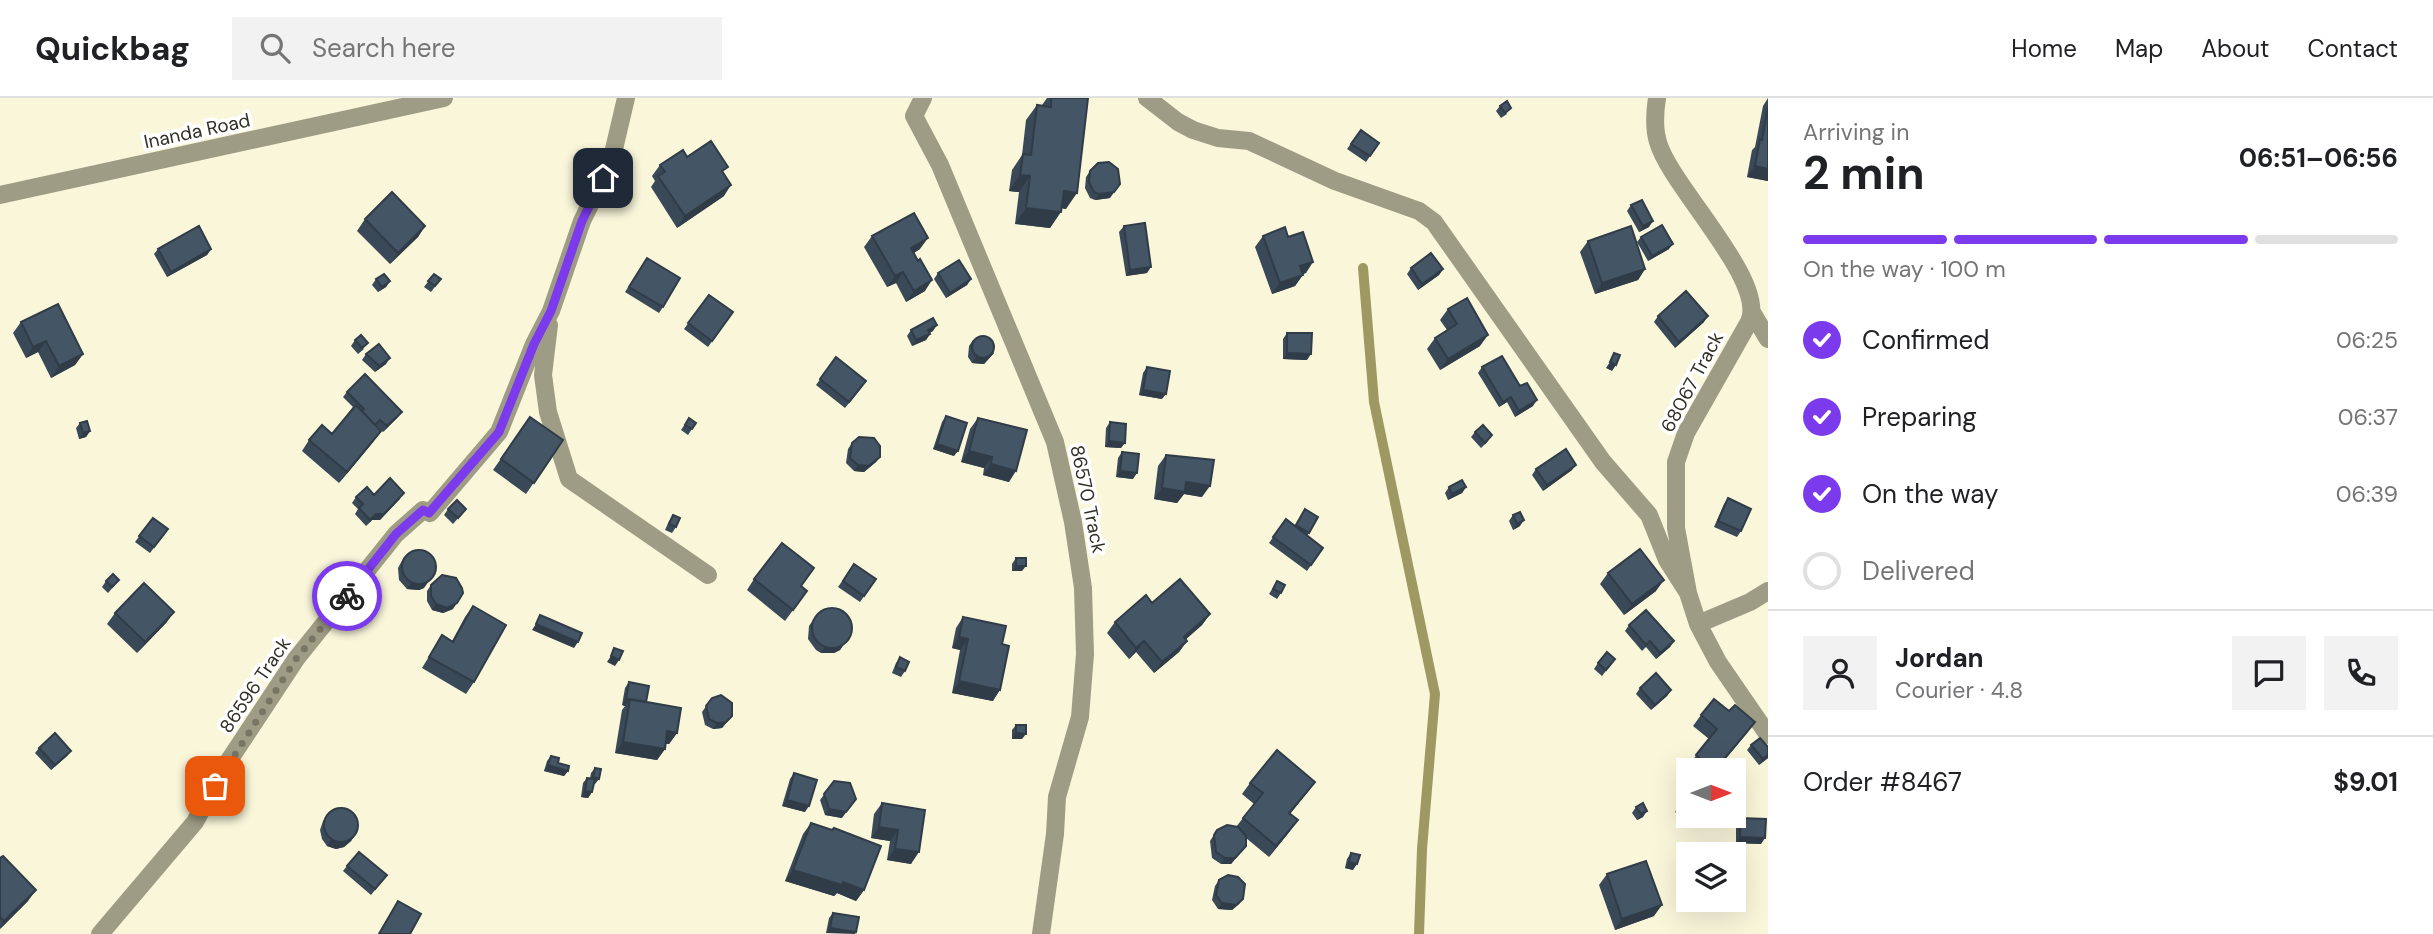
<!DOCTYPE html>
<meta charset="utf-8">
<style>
:root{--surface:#fff;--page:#f2f2f2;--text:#202124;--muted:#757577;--line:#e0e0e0;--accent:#7c3aed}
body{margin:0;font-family:"DM Sans",sans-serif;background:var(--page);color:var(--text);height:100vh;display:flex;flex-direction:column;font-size:26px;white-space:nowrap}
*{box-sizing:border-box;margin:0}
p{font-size:23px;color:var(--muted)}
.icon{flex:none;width:38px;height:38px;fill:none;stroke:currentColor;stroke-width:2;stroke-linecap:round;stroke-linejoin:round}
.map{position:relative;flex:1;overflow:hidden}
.sheet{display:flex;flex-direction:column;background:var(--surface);width:665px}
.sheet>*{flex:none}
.needle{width:46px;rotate:90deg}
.buttons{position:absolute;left:1676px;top:660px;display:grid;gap:14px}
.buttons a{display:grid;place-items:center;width:70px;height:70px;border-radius:0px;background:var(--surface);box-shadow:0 7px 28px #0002;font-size:35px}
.pin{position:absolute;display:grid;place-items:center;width:60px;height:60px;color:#fff;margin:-30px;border-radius:14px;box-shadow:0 4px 10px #0006}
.courier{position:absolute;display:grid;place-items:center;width:70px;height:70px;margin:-35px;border:5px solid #7c3aed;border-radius:50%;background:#fff;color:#222;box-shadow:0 2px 9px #0007}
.overview em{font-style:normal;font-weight:700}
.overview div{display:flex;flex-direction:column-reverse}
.overview{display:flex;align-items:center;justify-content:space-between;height:119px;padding:0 35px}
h1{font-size:46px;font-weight:700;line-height:52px}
.bar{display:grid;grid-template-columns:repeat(4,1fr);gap:10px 7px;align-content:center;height:84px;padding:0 35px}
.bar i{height:9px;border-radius:5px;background:var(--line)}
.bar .selected{background:var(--accent)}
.bar p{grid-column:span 4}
.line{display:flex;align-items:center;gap:18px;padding:0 35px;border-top:2px solid var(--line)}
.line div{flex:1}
.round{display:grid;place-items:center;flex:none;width:74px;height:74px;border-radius:0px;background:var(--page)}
ol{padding:0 35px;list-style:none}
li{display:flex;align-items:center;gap:21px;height:77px}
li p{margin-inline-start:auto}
li .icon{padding:7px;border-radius:50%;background:var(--accent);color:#fff;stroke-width:4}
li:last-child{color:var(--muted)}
li i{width:38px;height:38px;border:4px solid var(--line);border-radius:50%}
header{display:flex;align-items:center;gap:42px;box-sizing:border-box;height:98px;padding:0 35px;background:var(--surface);border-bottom:2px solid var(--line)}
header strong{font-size:33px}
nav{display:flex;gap:38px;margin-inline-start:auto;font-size:24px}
.search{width:490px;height:63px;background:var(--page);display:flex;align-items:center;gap:18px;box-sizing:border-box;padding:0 24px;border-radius:0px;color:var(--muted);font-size:26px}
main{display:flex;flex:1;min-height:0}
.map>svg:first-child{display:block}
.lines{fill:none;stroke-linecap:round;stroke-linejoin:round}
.stream{stroke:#9e9863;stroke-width:10}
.minor{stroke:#9f9c85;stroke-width:18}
.wall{fill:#3a4958}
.shaded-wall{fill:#303c47}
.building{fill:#456;stroke:#303c47;stroke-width:2}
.done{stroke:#787565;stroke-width:7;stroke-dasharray:0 12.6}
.route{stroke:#7c3aed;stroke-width:9}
.labels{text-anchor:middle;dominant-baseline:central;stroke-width:7;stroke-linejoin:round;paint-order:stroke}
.street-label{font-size:19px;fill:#323026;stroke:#fff}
</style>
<header>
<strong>Quickbag</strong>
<div class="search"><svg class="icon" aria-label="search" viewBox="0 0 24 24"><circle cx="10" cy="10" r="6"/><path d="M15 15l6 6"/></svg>Search here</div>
<nav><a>Home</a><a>Map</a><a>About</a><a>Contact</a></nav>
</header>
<main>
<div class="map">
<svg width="1768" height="836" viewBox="0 0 1768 836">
<rect width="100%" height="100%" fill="#f9f6da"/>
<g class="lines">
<path class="stream" d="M1363,170L1374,304L1435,596L1422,751L1419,836"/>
<path class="minor" d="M923,0L914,18L940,67L1055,344L1073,424L1083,490L1085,556L1080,619L1057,699L1055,736L1041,836
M1147,0L1178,24L1193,32L1218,40L1249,43L1335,83L1419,113L1434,124L1603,364L1649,417L1667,462L1688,495
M1657,0C1655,13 1654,31 1658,44C1670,88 1768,183 1749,224L1686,335L1676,364V430L1688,495L1698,526L1718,564L1768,637
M0,97L444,0
M1753,216L1768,241
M549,227L543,277L548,314L569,381L708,477
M1698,526L1750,504L1768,493
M100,836L195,724L224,670L296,561L396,436L423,412L430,415L499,334L534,246L551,213L582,123L611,64L626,0"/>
</g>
<path class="wall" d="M1047,0H1088L1066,111L1062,110L1050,130L1015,126L1019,94L1009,93L1012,72L1022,57L1026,22L1037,7H1042Z
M1768,0V83L1747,79L1752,52L1755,49L1763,8Z
M1500,8L1507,16L1501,20L1496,13Z
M1361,32L1379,45L1366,64L1347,51Z
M687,59L724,98L677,130L651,89L655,83L652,78L660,67Z
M1090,73L1110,100L1095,102L1090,100L1085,90L1086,79Z
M1631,107L1649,129L1639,134L1627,113Z
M365,121L425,128L418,139L390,166L357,133Z
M1124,128L1147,175L1126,178L1119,134Z
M872,138L920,151L914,155L925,193L906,204L896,185L887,189L864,149Z
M1263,138L1288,139L1306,175L1303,176L1295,188L1272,196L1255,149Z
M1641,139L1669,151L1648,163L1637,144Z
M1588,143L1645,171L1638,182L1595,196L1580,154Z
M158,151H211L207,157L167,179L154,156Z
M647,160L663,209L659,215L625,194Z
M1411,170L1443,171L1439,177L1418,192L1407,176Z
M938,175L971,181L967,187L946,200L934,181Z
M434,176L441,181L431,194L424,189Z
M376,181L390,183L386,189L378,194L372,187Z
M709,197L733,214L708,249L684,231Z
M1448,211L1480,248L1440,272L1427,251L1435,240L1447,232L1440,222Z
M1658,218L1704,224L1675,250L1654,224Z
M21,224L83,256L75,267L51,280L38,254L26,260L13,235Z
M911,232L933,233L929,235L930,236L926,242L912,248L907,238Z
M1287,235L1307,262L1283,261V241Z
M355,242L364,251L358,256L351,248Z
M973,242L994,255L984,266L972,265L968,259L969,248Z
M366,256L386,266L375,274L362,262Z
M836,259L862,289L845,310L816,287Z
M1147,269L1162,301L1139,297L1143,275Z
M1482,269L1520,288L1533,308L1515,319L1507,304L1499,309L1478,275Z
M347,294L398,319L383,334L376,327V328L373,344L339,385L302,353L309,342L332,336L353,309L343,299Z
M946,318L954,358L933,351L942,324Z
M530,319L563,342L526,396L493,372Z
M689,320L696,325L688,337L681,332Z
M978,320L1009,384L983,377L984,370L961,364L970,331Z
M1110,324L1121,350L1105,349L1106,330Z
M80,325L90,333L86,339L79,341L76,330Z
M1475,334L1488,343L1481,350L1471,339Z
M852,345L880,359L876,364L864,374L854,373L846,365L848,351Z
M1122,354L1133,381L1116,379L1118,360Z
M1166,357L1202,399L1184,396L1177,405L1154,401L1158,368Z
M1536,371L1572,372L1543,393L1532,377Z
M1449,389H1466L1462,395L1448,402L1445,395Z
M374,397L400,401L380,422H372L366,428L355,416L358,411L352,405L356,399Z
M1728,400L1741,433L1737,439L1714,429L1724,406Z
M448,411H466L453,426L444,417Z
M1305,411L1318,419L1307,438L1323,450L1307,473L1269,445L1286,421L1295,428Z
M673,417L676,429L672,435L665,432L669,423Z
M1513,417L1520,428L1513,432L1509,423Z
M153,420L168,431L150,455L135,444Z
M404,459L424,490L419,492L407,491L399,482L398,470Z
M1016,460L1022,473H1012V466Z
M854,466L876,481L860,504L838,489Z
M1608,475L1656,493L1624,517L1600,486Z
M754,481L801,488L807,493L785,523L747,492Z
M106,483L115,487L108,495L102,489Z
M1277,483L1281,495L1277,501L1269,496Z
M431,487L453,511L443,515L432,512L427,503V493Z
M1152,505L1210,516L1202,527L1186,541L1187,543L1179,554L1154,575L1136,554L1129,561L1107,535L1115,524Z
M473,508L474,584L466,596L422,570L442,537L452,543L465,519Z
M174,514L166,525L137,555L107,526L115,515Z
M963,519L993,603L952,595L960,552L952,550L956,530Z
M813,522L844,546L840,552L834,555H821L816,552L808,541L809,528Z
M1629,527L1674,543L1670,549L1656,561L1646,549L1642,553L1625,533Z
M900,559L905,573L901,579L892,575L896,565Z
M1615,561L1602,578L1594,571L1598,565Z
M629,584L646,604L677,635L669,646H665V651L657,662L615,655L622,612L625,608L622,607L625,590Z
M1640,590L1671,592L1667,598L1651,612L1636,596Z
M712,600L732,618L722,630L713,631L705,627L702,614Z
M1701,617L1747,635L1716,672H1692L1688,668L1709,641L1693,628Z
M1016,627L1022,641H1012V632Z
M1751,647L1768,649V660L1759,667L1747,652Z
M39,650L71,653L67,658L51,672L35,655Z
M551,658L568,673L564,678L544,673L547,663Z
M595,670V686H594L592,694L588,700L581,699L583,685L587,680H590L591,675Z
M794,675L805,714L782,708L790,681Z
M834,683L842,720L825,717L820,702Z
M1315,684L1290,715V733L1269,759L1246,740V748L1231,766H1221L1212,760L1210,743L1217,732L1236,729L1254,706L1242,696L1250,685Z
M1685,698L1689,700V718L1687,721L1675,714Z
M882,705L925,712L911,766L887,762L890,743L871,740L874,716Z
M1636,709L1643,719L1637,722L1632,715Z
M327,717L355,737L351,743L344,749L336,751L327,748L322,741L320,732L323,723Z
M1740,720L1761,746L1736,745V726Z
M811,725L864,792L856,803L837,795L834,798L785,783L803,736Z
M1351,755L1353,772L1345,770L1347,761Z
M0,760L28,803L0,831Z
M347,768L387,777L371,797L343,773Z
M1607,776L1654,818L1615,832L1599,787Z
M1219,782L1243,801L1239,806L1232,812L1218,811L1212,802L1215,788Z
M398,803L410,836H378L391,814Z
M833,815L859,819L826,835L829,820Z"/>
<path class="shaded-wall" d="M1755,68L1768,71V83L1747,79Z
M1020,77L1030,78L1019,94L1009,93Z
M1120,86L1110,100L1095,102L1099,96Z
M731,87L724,98L677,130L685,118Z
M1064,93L1077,95L1066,111L1053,109Z
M1026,110L1061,114L1050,130L1015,126Z
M1653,123L1649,129L1639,134L1643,128Z
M425,128L418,139L390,166L398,155Z
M928,140L920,151L903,161L911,150Z
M1673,146L1669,151L1648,163L1652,158Z
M211,151L207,157L167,179L171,174Z
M1313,164L1306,175L1293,179L1300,168Z
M1151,169L1147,175L1126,178L1130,172Z
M1443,171L1439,177L1418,192L1422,186Z
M1645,171L1638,182L1595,196L1602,185Z
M903,174L896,185L887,189L895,178Z
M1303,177L1295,188L1272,196L1280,185Z
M971,181L967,187L946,200L950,195Z
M932,182L925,193L906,204L914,193Z
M390,183L386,189L378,194L382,189Z
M1708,218L1704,224L1675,250L1679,244Z
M937,227L933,233L924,238L928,232Z
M930,236L926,242L912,248L916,242Z
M1488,237L1480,248L1440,272L1448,261Z
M46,243L38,254L26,260L33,249Z
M994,255L984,266L972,265L976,259Z
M1287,255L1311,256L1307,262L1283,261Z
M83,256L75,267L51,280L59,268Z
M390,260L386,266L375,274L379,268Z
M1610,264L1616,267L1612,273L1606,270Z
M1143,292L1166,296L1162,301L1139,297Z
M1511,299L1507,304L1499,309L1503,304Z
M1537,302L1533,308L1515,319L1519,313Z
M402,314L398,319L383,334L387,328Z
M90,333L86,339L79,341L83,335Z
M381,333L373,344L339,385L347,374Z
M1109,343L1125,345L1121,350L1105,349Z
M937,346L958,353L954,358L933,351Z
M969,353L992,359L984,370L961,364Z
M880,359L876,364L864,374L854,373L858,367Z
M991,366L1016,373L1009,384L983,377Z
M1576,367L1572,372L1543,393L1547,387Z
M1120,373L1137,375L1133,381L1116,379Z
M1186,384L1210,388L1202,399L1184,396L1177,405L1154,401L1162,390Z
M1466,389L1462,395L1448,402L1452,396Z
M404,395L380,422H372L366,428L376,416Z
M1524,422L1520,428L1513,432L1517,426Z
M1016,468H1026L1022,473H1012Z
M435,475L424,490L419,492L407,491L411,485Z
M1664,482L1656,493L1624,517L1632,506Z
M457,505L453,511L443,515L432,512L436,506Z
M174,514L166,525L137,555L145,544Z
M1210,516L1202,527L1176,550L1184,539Z
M536,526L578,544L574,550L532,532Z
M959,539L968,541L960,552L952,550Z
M1144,543L1136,554L1129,561L1136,550Z
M1187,543L1179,554L1154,575L1162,564Z
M1674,543L1670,549L1656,561L1660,555Z
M844,546L840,552L834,555H821L825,549Z
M611,558L619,562L615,568L607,564Z
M959,583L1000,592L993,603L952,595Z
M1671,592L1667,598L1651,612L1655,607Z
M626,601L629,602L625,608L622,607Z
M732,618L722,630L713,631L717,625Z
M1755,624L1747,635L1716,672H1715Z
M667,633L677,635L669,646L660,644Z
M1016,635L1026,636L1022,641H1012Z
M623,644L665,651L657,662L615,655Z
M71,653L67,658L51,672L55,667Z
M1768,657V660L1759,667L1763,661Z
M548,667L568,673L564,678L544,673Z
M593,679L599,681L595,686L589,685Z
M1315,684L1307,695L1282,726L1289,715Z
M585,693L592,694L588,700L581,699Z
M856,701L842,720L825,717L829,711Z
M787,702L809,708L805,714L782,708Z
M1647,713L1643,719L1637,722L1641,716Z
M1298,722L1290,733L1269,759L1276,748Z
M879,729L898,732L890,743L871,740Z
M355,737L351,743L344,749L336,751L327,748L331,742Z
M1740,739L1765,740L1761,746L1736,745Z
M1246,748L1231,766H1221L1225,760Z
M895,751L919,754L911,766L887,762Z
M1349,764L1357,766L1353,772L1345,770Z
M793,772L843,784L864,792L856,803L837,795L834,798L785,783Z
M36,792L28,803L0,831L4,823Z
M1243,801L1239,806L1232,812L1218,811L1222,805Z
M1662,807L1654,818L1615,832L1622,821Z
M830,830L856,834L855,836L826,835Z"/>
<path class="building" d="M1051,0H1088L1077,95L1064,93L1061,114L1026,110L1030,78L1020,77L1023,56L1031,57L1037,7L1051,9Z
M1507,3L1511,10L1505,15L1500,8Z
M1768,9V71L1755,68L1760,41L1762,42Z
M1361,32L1379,45L1370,58L1351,46Z
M711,43L728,69L722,73L731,87L685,118L658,78L665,74L660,67L683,52L687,59Z
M1109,64L1118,71L1120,86L1114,94L1099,96L1094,94L1089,84L1090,73L1098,65Z
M392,94L425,128L398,155L365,121Z
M1642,102L1653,123L1643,128L1631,107Z
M914,115L928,140L911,150L918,163L920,161L932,182L914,193L903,174L895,178L872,138Z
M1145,125L1151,169L1130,172L1124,128Z
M1662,127L1673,146L1652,158L1641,139Z
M199,128L211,151L171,174L158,151Z
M1631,128L1645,171L1602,185L1588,143Z
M1285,129L1288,139L1303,134L1313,164L1300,168L1303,177L1280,185L1263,138Z
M1431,155L1443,171L1422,186L1411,170Z
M647,160L680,180L663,209L629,189Z
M959,162L971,181L950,195L938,175Z
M384,176L390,183L382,189L376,181Z
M434,176L441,181L435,188L428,183Z
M1686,193L1708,218L1679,244L1658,218Z
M709,197L733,214L712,243L688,225Z
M1467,200L1488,237L1448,261L1435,240L1457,226L1448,211Z
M58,206L83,256L59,268L46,243L33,249L21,224Z
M933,220L937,227L928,232L930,236L916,242L911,232Z
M1287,235H1312L1311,256L1287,255Z
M361,237L368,245L362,250L355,242Z
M972 249a11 11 0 1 1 22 0a11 11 0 1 1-22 0Z
M379,246L390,260L379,268L366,256Z
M1614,255L1620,257L1616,267L1610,264Z
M1502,258L1520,288L1527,285L1537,302L1519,313L1511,299L1503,304L1482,269Z
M836,259L866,283L849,304L820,281Z
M1147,269L1170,273L1166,296L1143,292Z
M365,276L402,314L387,328L380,322L375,327L362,313L364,311L347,294Z
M356,307L381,333L347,374L309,342L322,327L332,336Z
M946,318L967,325L958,353L937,346Z
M530,319L563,342L534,385L501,361Z
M689,320L696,325L692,331L685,327Z
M978,320L1027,332L1016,373L991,366L992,359L969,353Z
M87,323L90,333L83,335L80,325Z
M1110,324L1126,326L1125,345L1109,343Z
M1483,327L1492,337L1485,345L1475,334Z
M859,339L874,340L880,348V359L868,368L858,367L850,360L852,345Z
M1566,351L1576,367L1547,387L1536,371Z
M1122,354L1139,356L1137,375L1120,373Z
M1166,357L1214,362L1210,388L1186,384L1185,394L1162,390Z
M390,380L404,395L384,416H376L370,422L359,410L363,406L356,399L367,389L374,397Z
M1462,382L1466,389L1452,396L1449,389Z
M1728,400L1751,411L1741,433L1718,423Z
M457,402L466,411L458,420L448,411Z
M1305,411L1318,419L1309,435L1296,427Z
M1520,414L1524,422L1517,426L1513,417Z
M673,417L680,420L676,429L669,426Z
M153,420L168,431L154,449L139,438Z
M1286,421L1323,450L1311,467L1273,439Z
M782,445L814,470L801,488L807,493L793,512L754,481Z
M1640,451L1664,482L1632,506L1608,475Z
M402 469a17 17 0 1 1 34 0a17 17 0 1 1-34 0Z
M1016,460H1026V468H1016Z
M854,466L876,481L864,498L843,483Z
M113,476L119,482L112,489L106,483Z
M442,477L456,480L462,490L463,495L457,505L447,510L436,506L431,498V487Z
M1180,481L1210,516L1184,539L1187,543L1162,564L1144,543L1136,550L1115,524L1146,497L1152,505Z
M1277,483L1285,487L1281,495L1273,491Z
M144,485L174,514L145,544L115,515Z
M473,508L506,527L474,584L429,559L442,537L453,544Z
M812 530a20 20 0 1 1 40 0a20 20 0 1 1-40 0Z
M1646,512L1674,543L1660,555L1650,543L1646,547L1629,527Z
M540,517L582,535L578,544L536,526Z
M963,519L1006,528L1002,546L1009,548L1000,592L959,583L968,541L959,539Z
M614,550L623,553L619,562L611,558Z
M1607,554L1615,561L1606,572L1598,565Z
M900,559L909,564L905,573L896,569Z
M1656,575L1671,592L1655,607L1640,590Z
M629,584L649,588L646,604L626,601Z
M721,597L732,605V618L726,624L717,625L709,621L706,608L712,600Z
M630,601L681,610L677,635L667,633L665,651L623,644Z
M1714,601L1729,613L1735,607L1755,624L1715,672H1712L1696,657L1717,631L1701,617Z
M1016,627H1026V636L1016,635Z
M55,635L71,653L55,667L39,650Z
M1760,640L1768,649V657L1763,661L1751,647Z
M1277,652L1315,684L1289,715L1298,722L1276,748L1243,720L1263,695L1250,685Z
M551,658L559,660L558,665L569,668L568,673L548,667Z
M595,670L601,671L599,681L593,679Z
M794,675L817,682L809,708L787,702Z
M587,680L595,681L592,694L585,693Z
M834,683L850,685L856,701L846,714L829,711L824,696Z
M1685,698L1689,700V714L1679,708Z
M882,705L925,712L919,754L895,751L898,732L879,729Z
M1643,705L1647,713L1641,716L1636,709Z
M324 727a17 17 0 1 1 34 0a17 17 0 1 1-34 0Z
M1740,720L1766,721L1765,740L1740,739Z
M811,725L832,732L834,730L881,748L864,792L843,784L842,787L793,772Z
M1227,727L1238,729L1246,738V748L1235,760H1225L1216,754L1214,737L1217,732Z
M359,754L387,777L375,791L347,768Z
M1351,755L1360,757L1357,766L1349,764Z
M3,758L36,792L4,823L0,819V760Z
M1646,763L1662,807L1622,821L1607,776Z
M1228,777L1238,779L1245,786L1243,801L1236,807L1222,805L1216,797L1219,782Z
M398,803L421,816L410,836H379Z
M833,815L859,819L856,834L830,830Z"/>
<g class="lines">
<path class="done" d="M215,688L296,561L347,498"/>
<path class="route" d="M347,498L396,436L423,412L429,415L499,334L534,246L551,213L582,123L603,80"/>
</g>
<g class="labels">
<g class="street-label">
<text transform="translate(197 33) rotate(-12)">Inanda Road</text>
<text transform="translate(1692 284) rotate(-62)">68067 Track</text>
<text transform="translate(1088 401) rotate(78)">86570 Track</text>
<text transform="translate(255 587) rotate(-56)">86596 Track</text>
</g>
</g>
</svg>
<div class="buttons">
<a><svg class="needle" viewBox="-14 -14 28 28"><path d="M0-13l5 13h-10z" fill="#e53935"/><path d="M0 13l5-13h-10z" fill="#757577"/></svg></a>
<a><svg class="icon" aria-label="layers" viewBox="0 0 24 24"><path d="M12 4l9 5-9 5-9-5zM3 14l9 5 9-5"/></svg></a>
</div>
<div class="pin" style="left:215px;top:688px;background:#ea580c"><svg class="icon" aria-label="bag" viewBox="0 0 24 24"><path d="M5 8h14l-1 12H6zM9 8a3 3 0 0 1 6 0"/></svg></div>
<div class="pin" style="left:603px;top:80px;background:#1f2937"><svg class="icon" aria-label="home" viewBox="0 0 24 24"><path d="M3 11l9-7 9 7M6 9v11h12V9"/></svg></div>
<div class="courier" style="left:347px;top:498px"><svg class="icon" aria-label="bike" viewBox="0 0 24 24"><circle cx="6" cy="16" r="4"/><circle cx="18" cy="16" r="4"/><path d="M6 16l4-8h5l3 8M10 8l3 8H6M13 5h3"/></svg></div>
</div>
<section class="sheet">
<div class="overview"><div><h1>2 min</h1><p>Arriving in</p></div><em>06:51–06:56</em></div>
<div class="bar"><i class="selected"></i><i class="selected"></i><i class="selected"></i><i></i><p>On the way · 100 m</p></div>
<ol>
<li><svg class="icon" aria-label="check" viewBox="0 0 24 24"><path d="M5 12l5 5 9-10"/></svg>Confirmed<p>06:25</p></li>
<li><svg class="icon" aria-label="check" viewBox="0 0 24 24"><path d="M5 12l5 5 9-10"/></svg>Preparing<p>06:37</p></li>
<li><svg class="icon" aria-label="check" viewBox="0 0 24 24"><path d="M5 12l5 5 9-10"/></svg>On the way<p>06:39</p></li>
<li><i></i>Delivered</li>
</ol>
<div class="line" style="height:126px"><a class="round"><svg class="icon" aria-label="person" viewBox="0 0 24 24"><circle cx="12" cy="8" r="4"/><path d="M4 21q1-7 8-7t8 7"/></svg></a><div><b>Jordan</b><p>Courier · 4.8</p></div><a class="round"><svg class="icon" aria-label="chat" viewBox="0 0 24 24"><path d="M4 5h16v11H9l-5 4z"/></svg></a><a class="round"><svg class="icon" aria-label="phone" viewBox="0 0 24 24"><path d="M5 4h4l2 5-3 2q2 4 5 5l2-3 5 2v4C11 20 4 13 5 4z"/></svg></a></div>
<div class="line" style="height:91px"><div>Order #8467</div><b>$9.01</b></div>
</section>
</main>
